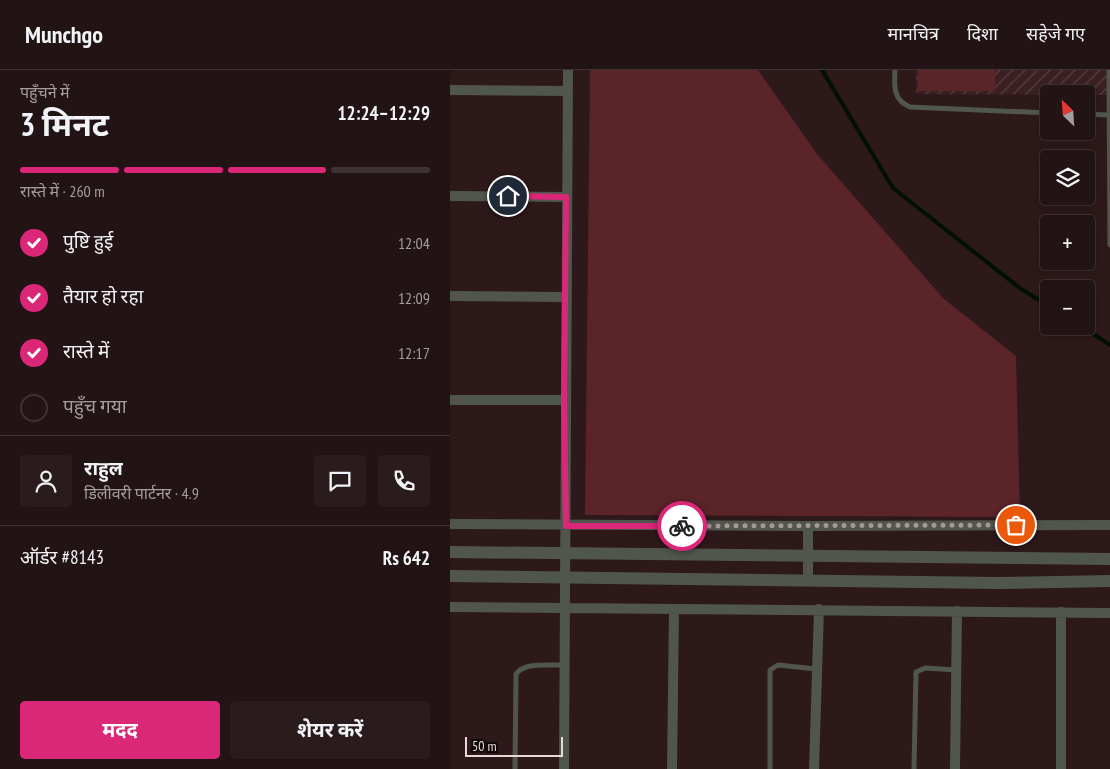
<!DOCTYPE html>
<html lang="hi">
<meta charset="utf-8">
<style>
:root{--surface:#221314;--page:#2a1c1d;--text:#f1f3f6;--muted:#a29ea0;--line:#3f3234;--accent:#db2777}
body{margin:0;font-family:"PT Sans Narrow","Noto Sans Devanagari",sans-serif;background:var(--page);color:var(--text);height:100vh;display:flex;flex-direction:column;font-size:19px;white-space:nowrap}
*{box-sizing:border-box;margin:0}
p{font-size:16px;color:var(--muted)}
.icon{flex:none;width:28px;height:28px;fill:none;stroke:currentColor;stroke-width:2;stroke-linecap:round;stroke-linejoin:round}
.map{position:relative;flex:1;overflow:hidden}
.drawer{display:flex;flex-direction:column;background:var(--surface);width:450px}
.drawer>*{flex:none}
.needle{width:32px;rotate:335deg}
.controls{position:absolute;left:590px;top:15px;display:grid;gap:10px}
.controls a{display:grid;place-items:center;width:55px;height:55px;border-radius:5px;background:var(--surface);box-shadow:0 2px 8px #0003,0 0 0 1px var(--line);font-size:25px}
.scale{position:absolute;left:15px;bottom:12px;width:98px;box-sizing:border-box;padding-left:5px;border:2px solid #e8d9d9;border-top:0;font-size:14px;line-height:18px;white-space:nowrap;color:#e8d9d9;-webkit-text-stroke:4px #0f0707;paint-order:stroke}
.pin{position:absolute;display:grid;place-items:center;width:42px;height:42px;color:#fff;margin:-21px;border:2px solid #fff;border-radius:50%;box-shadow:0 1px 5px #0007}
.courier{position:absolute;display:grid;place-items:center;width:50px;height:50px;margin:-25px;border:4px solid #db2777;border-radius:50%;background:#fff;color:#222;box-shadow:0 1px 6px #0007}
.summary em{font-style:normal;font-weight:700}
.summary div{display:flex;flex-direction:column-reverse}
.summary{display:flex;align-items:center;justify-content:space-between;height:85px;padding:0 20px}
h1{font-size:32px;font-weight:700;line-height:38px}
.bar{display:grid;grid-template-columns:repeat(4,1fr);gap:8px 5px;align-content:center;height:60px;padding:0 20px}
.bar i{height:6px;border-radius:4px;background:var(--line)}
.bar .active{background:var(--accent)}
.bar p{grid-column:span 4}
.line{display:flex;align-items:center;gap:12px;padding:0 20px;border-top:1px solid var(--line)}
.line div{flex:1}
.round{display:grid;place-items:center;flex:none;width:52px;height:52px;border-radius:5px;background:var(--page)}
ol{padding:0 20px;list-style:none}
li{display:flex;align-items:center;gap:15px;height:55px}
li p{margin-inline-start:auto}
li .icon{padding:5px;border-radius:50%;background:var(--accent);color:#fff;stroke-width:4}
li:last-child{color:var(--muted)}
li i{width:28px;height:28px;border:2px solid var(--line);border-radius:50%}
.button{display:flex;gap:10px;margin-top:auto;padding:10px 20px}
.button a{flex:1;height:58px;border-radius:5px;background:var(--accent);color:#fff;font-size:20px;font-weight:700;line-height:58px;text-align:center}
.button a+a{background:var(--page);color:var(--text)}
header{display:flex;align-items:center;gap:30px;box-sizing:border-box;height:70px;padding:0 25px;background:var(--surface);border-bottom:1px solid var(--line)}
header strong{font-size:24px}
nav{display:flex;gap:28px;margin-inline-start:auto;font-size:18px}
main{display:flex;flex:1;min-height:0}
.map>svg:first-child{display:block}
.industrial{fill:url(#industrial-furrows)}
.green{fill:#5a2429}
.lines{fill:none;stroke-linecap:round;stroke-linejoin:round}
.stream{stroke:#010;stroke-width:4}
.service{stroke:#50564e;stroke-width:5}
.minor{stroke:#50564e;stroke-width:10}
.tertiary{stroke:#50564e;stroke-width:12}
.done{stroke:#a79696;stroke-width:5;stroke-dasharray:0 9}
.route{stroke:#db2777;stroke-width:6}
</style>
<header>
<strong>Munchgo</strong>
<nav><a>मानचित्र</a><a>दिशा</a><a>सहेजे गए</a></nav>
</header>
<main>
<section class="drawer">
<div class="summary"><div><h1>3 मिनट</h1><p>पहुँचने में</p></div><em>12:24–12:29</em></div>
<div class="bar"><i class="active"></i><i class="active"></i><i class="active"></i><i></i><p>रास्ते में · 260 m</p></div>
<ol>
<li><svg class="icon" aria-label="check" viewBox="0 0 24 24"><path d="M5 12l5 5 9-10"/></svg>पुष्टि हुई<p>12:04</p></li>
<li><svg class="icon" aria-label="check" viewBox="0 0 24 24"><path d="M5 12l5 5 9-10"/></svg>तैयार हो रहा<p>12:09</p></li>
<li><svg class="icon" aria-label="check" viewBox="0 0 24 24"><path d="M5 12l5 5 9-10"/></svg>रास्ते में<p>12:17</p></li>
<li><i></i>पहुँच गया</li>
</ol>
<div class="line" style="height:90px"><a class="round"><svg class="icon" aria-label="person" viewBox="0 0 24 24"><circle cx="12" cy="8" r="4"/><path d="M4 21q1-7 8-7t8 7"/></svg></a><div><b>राहुल</b><p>डिलीवरी पार्टनर · 4.9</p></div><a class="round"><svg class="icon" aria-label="chat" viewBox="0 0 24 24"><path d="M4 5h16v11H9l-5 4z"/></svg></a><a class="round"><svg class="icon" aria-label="phone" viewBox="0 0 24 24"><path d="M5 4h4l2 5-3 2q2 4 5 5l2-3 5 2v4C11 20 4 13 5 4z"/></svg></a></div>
<div class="line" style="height:65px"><div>ऑर्डर #8143</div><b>Rs 642</b></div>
<div class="button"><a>मदद</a><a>शेयर करें</a></div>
</section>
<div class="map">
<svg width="660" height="699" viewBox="0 0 660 699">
<defs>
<pattern id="industrial-furrows" width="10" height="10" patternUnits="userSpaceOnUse" patternTransform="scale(1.25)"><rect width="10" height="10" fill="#3b2022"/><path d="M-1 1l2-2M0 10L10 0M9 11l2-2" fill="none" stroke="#574042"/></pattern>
</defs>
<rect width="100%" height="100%" fill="#2d191a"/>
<path class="industrial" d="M466,0H660V25L466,24Z"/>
<path class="green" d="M140,0H308L367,84L494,229L566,286L570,447L135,445Z
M468,0H545V21H468Z"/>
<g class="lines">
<path class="stream" d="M372,0L443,118L571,219L599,236
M631,256L660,275"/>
<path class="service" d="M445,0C444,16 443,30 460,37L599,43
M659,0L660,175
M636,44L658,45
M65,699L66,604C75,591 101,596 115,595
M320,699V600L328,595L366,599
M464,699L466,602L475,598L506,600"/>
<path class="minor" d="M0,20L117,21
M0,126L116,127
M0,226L115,227
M0,330H114
M0,454L358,456L660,455
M358,510V456
M0,537L660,543
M611,542V699
M114,699L118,0
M222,699L224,540
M364,699L369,539
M505,699L507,541"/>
<path class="tertiary" d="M0,482L660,489
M0,506L547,513L660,511"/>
</g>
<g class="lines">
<path class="done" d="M232,456L566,455"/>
<path class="route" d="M58,126L116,127L114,330L116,456H232"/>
</g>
</svg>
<div class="controls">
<a><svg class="needle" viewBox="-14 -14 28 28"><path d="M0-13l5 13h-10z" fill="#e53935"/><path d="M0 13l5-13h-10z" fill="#a29ea0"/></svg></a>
<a><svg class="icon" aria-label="layers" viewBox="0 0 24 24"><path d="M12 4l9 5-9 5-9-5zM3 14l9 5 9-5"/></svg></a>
<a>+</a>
<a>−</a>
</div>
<div class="scale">50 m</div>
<div class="pin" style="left:566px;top:455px;background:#ea580c"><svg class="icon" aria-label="bag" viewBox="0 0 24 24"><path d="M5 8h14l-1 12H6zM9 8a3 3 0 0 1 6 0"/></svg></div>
<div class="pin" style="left:58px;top:126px;background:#1f2937"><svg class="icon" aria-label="home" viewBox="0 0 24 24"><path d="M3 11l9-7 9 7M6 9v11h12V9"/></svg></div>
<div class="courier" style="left:232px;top:456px"><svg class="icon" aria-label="bike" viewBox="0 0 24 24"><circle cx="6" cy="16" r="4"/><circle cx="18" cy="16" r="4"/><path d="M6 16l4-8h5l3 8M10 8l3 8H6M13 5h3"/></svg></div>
</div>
</main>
